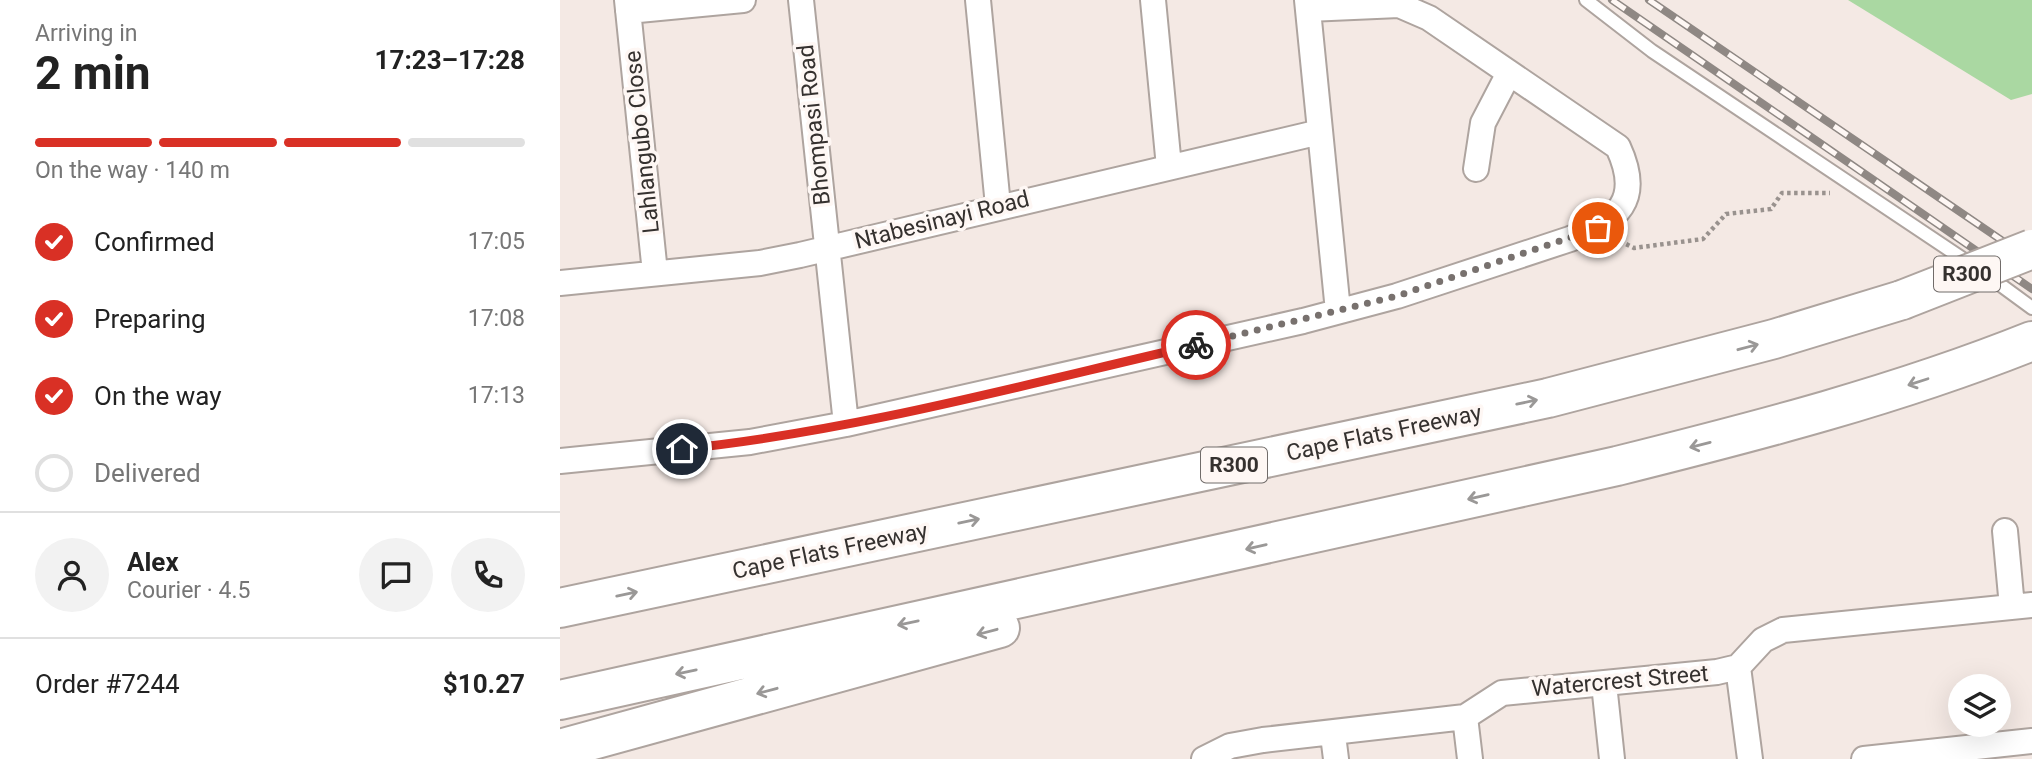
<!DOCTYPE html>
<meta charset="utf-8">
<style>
:root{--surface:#fff;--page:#f2f2f2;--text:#222;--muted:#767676;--line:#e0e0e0;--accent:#d93025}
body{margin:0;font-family:Roboto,sans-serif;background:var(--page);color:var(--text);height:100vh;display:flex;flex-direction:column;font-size:26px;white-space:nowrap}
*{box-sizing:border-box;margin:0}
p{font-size:23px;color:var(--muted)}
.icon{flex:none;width:38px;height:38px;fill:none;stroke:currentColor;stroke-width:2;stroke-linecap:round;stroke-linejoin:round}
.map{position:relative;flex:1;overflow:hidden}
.sheet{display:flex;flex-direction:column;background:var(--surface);width:560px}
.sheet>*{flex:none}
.controls{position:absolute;left:1388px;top:674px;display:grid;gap:14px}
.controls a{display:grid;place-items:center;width:63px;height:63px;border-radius:50%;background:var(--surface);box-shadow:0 7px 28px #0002;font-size:35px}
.pin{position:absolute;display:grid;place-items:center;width:60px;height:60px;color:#fff;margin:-30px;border:4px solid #fff;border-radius:50%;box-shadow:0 2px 7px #0007}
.courier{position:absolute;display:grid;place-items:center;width:70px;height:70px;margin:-35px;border:5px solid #d93025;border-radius:50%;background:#fff;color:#222;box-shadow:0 2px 9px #0007}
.headline em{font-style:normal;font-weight:700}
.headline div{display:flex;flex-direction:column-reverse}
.headline{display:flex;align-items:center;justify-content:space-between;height:119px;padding:0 35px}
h1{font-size:46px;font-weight:700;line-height:52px}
.bar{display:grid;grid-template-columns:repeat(4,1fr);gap:10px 7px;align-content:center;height:84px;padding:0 35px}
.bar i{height:9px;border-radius:5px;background:var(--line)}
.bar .active{background:var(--accent)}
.bar p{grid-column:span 4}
.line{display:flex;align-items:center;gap:18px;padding:0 35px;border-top:2px solid var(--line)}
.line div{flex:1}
.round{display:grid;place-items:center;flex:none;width:74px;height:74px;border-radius:37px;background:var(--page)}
ol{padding:0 35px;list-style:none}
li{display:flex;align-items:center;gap:21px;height:77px}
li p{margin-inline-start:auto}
li .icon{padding:7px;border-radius:50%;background:var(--accent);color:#fff;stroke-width:4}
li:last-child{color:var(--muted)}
li i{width:38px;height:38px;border:4px solid var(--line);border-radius:50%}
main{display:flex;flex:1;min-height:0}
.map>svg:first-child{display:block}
.green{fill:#aad8a2}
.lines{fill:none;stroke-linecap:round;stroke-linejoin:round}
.lane-casing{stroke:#aea49f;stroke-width:16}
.street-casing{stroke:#aea49f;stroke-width:28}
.highway-casing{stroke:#aea49f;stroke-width:42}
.path{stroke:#99928e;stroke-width:4.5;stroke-dasharray:3.5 3.5;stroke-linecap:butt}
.lane{stroke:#fff;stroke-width:12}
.street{stroke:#fff;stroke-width:24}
.highway{stroke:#fff;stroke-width:38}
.rail-casing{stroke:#8f8884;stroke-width:8}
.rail{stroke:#fef7f4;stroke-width:5;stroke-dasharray:16;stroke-linecap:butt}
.highway-bridge-casing{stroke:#aea49f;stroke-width:42;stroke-linecap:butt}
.highway-bridge{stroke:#fff;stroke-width:38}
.oneway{stroke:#9a9897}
.done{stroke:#78716e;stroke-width:7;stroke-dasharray:0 12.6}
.route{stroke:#d93025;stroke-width:9}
.labels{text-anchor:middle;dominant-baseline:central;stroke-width:7;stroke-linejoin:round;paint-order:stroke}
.shield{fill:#fef7f4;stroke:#716c6a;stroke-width:2}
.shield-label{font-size:21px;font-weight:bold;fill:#35312f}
.street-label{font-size:23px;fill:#35312f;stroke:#fef7f4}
</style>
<main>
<section class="sheet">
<div class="headline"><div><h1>2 min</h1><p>Arriving in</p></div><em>17:23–17:28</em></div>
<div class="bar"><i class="active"></i><i class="active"></i><i class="active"></i><i></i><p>On the way · 140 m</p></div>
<ol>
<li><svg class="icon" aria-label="check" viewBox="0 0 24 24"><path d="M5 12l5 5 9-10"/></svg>Confirmed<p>17:05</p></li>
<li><svg class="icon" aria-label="check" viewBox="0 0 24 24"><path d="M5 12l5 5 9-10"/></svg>Preparing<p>17:08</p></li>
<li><svg class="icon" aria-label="check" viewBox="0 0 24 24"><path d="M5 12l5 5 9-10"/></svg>On the way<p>17:13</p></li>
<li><i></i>Delivered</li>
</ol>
<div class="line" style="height:126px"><a class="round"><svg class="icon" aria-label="person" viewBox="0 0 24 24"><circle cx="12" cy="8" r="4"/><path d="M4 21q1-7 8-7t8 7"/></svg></a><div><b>Alex</b><p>Courier · 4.5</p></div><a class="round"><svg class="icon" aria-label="chat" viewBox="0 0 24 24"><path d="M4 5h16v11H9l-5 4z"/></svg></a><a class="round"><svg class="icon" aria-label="phone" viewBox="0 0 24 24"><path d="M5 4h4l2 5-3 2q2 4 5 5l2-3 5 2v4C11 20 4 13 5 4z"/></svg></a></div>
<div class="line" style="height:91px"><div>Order #7244</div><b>$10.27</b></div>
</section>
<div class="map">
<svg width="1472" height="759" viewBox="0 0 1472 759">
<rect width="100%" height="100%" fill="#f4e9e4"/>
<path class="green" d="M1288,0H1472V94L1451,100Z"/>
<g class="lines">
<g class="lane-casing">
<path id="lane" d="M1026,0L1092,51L1412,265
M1427,275L1472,308"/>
</g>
<g class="street-casing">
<path id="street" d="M67,0L95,273
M241,0L286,424
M418,0L438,206
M593,0L609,167
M747,0L778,311
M68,11L183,0
M916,169L923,123L949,73
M0,283L200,263L240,255L760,132
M0,461L190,442L286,424L743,321L837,296L1010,239C1058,220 1083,201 1058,147L869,18L839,5L748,9
M1445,531L1452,607
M1178,667L1190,759
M1044,684L1052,759
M905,717L910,759
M773,735L776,759
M644,759L670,746L703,740L905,717L942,693L1157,672L1178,667L1203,640L1223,630L1472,605
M1304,759L1472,741"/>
</g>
<g class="highway-casing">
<path id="highway" d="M0,608L988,398L1214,339L1342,300
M0,700L1057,466C1197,431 1337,395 1472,341
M0,749L440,628"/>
</g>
<path class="path" d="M1060,241L1074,248L1143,239L1166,214L1211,209L1222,193H1270"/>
<use href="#lane" class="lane"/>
<use href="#street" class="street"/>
<use href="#highway" class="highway"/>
<g class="rail-casing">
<path id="rail" d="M1052,0L1472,289
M1089,0L1472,261"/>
</g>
<use href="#rail" class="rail"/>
<g class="highway-bridge-casing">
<path id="highway-bridge" d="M1342,300L1472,249"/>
</g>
<use href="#highway-bridge" class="highway-bridge"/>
</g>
<defs><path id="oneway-shaft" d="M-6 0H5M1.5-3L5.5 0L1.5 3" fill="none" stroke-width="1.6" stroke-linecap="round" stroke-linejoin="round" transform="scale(1.75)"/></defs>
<g class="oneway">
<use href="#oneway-shaft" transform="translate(1188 347) rotate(-15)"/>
<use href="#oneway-shaft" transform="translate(1358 382) rotate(162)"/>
<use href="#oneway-shaft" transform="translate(967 402) rotate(-12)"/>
<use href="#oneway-shaft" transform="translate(1140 445) rotate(166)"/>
<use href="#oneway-shaft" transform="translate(918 497) rotate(167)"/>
<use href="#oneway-shaft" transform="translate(409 521) rotate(-12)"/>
<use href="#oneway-shaft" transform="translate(696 547) rotate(167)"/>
<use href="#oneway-shaft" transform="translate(67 594) rotate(-12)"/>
<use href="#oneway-shaft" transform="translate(348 623) rotate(168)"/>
<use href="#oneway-shaft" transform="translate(427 632) rotate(165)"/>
<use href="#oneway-shaft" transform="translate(126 672) rotate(168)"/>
<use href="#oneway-shaft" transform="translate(207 691) rotate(165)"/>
</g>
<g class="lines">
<path class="done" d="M636,345L837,296L1038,228"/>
<path class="route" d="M122,449C296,431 466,384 636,345"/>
</g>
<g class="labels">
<g class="shield">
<rect x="1374" y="256.5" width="66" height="35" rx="5"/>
<rect x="641" y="447.5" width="66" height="35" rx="5"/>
</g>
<g class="shield-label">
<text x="1407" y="274">R300</text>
<text x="674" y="465">R300</text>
</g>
<g class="street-label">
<text transform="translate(254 125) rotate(-96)">Bhompasi Road</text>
<text transform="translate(82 142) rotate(-96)">Lahlangubo Close</text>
<text transform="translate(382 220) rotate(-14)">Ntabesinayi Road</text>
<text transform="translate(824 433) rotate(-12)">Cape Flats Freeway</text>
<text transform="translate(270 551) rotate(-12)">Cape Flats Freeway</text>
<text transform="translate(1060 681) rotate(-5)">Watercrest Street</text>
</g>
</g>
</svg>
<div class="controls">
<a><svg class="icon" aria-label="layers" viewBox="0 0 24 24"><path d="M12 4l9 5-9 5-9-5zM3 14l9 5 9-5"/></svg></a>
</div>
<div class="pin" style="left:1038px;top:228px;background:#ea580c"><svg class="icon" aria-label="bag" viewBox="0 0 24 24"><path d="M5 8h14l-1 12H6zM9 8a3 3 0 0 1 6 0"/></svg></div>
<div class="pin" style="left:122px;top:449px;background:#1f2937"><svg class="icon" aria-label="home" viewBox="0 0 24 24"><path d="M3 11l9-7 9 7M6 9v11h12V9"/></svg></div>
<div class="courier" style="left:636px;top:345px"><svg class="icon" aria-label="bike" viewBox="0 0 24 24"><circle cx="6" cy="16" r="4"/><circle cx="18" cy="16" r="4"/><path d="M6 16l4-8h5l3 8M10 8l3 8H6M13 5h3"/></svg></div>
</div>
</main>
